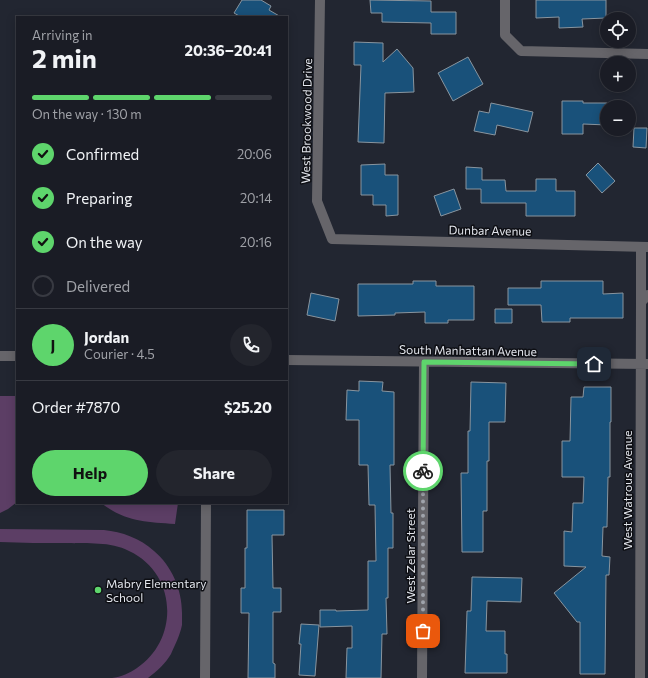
<!DOCTYPE html>
<meta charset="utf-8">
<style>
:root{--surface:#1a1c25;--page:#23252d;--text:#f1f3f6;--muted:#9fa1a7;--line:#383a42;--accent:#5ed56c}
body{margin:0;font-family:Commissioner,sans-serif;background:var(--page);color:var(--text);height:100vh;display:flex;flex-direction:column;font-size:15px;white-space:nowrap}
*{box-sizing:border-box;margin:0}
p{font-size:13px;color:var(--muted)}
.icon{flex:none;width:22px;height:22px;fill:none;stroke:currentColor;stroke-width:2;stroke-linecap:round;stroke-linejoin:round}
.map{position:relative;flex:1;overflow:hidden}
.drawer{position:absolute;left:16px;top:16px;width:272px;height:488px;display:flex;flex-direction:column;background:var(--surface);border-radius:0px;box-shadow:0 2px 10px #0003,0 0 0 1px var(--line)}
.drawer>*{flex:none}
.buttons{position:absolute;left:600px;top:12px;display:grid;gap:8px}
.buttons a{display:grid;place-items:center;width:36px;height:36px;border-radius:50%;background:var(--surface);box-shadow:0 2px 10px #0003,0 0 0 1px var(--line);font-size:20px}
.pin{position:absolute;display:grid;place-items:center;width:34px;height:34px;color:#fff;margin:-17px;border-radius:8px;box-shadow:0 2px 6px #0006}
.courier{position:absolute;display:grid;place-items:center;width:40px;height:40px;margin:-20px;border:3px solid #5ed56c;border-radius:50%;background:#fff;color:#222;box-shadow:0 1px 5px #0007}
.head em{font-style:normal;font-weight:700}
.head div{display:flex;flex-direction:column-reverse}
.head{display:flex;align-items:center;justify-content:space-between;height:68px;padding:0 16px}
h1{font-size:26px;font-weight:700;line-height:30px}
.bar{display:grid;grid-template-columns:repeat(4,1fr);gap:6px 4px;align-content:center;height:48px;padding:0 16px}
.bar i{height:5px;border-radius:3px;background:var(--line)}
.bar .selected{background:var(--accent)}
.bar p{grid-column:span 4}
.line{display:flex;align-items:center;gap:10px;padding:0 16px;border-top:1px solid var(--line)}
.line div{flex:1}
.round{display:grid;place-items:center;flex:none;width:42px;height:42px;border-radius:21px;background:var(--page)}
ol{padding:0 16px;list-style:none}
li{display:flex;align-items:center;gap:12px;height:44px}
li p{margin-inline-start:auto}
li .icon{padding:4px;border-radius:50%;background:var(--accent);color:#111;stroke-width:4}
li:last-child{color:var(--muted)}
li i{width:22px;height:22px;border:2px solid var(--line);border-radius:50%}
.button{display:flex;gap:8px;margin-top:auto;padding:8px 16px}
.button a{flex:1;height:46px;border-radius:24px;background:var(--accent);color:#111;font-size:16px;font-weight:700;line-height:46px;text-align:center}
.button a+a{background:var(--page);color:var(--text)}
.map>svg:first-child{display:block}
.green{fill:#5c3e65}
.building{fill:#19517a;stroke:#89959f}
.lines{fill:none;stroke-linecap:round;stroke-linejoin:round}
.minor{stroke:#66656a;stroke-width:10}
.done{stroke:#9fa3ab;stroke-width:4;stroke-dasharray:0 7.2}
.route{stroke:#5ed56c;stroke-width:5}
.poi-dot{fill:#5ed56c;stroke:#0e0f14;stroke-width:1.5}
.labels{text-anchor:middle;dominant-baseline:central;stroke-width:3;stroke-linejoin:round;paint-order:stroke}
.street-label{font-size:12px;fill:#e3e6ed;stroke:#0e0f14}
.poi-label{font-size:12px;fill:#e3e6ed;stroke:#0e0f14;text-anchor:start}
</style>
<div class="map">
<svg width="648" height="678" viewBox="0 0 648 678">
<rect width="100%" height="100%" fill="#222631"/>
<path class="green" d="M0,396H17V502L8,509L0,513Z
M101,503H178L175,524C146,522 126,522 101,503Z
M0,529L104,530C122,532 140,538 154,551C172,566 182,590 182,613C182,617 182,621 182,625C180,635 175,645 171,654C166,663 156,672 148,678H112C121,677 130,673 137,668C180,639 177,573 129,551C110,541 88,544 67,543C44,543 22,543 0,542Z"/>
<path class="building" d="M242,0H261L271,6L269,10L281,17H241L234,13Z
M370,0L431,1V12H456V34H431V23L382,22V13H371Z
M536,0H606V18L582,19L583,27L559,28V17L536,18Z
M354,42L383,43V62L397,49L413,68L414,92L385,93L384,143L358,142L361,65H354Z
M468,57L483,84L453,101L438,73Z
M562,101H583V103H607V125L583,124V134H562Z
M491,103L533,112L528,132L497,125L495,135L474,131L479,111L489,113Z
M634,128H647L646,148L633,147Z
M598,163L615,181L602,193L586,175Z
M385,164V175H398V215L386,216V205H373V195H361V165Z
M466,167L482,168V180H505L506,191H536V179H556V191H575V216H526V203H481V189H466Z
M454,189L461,209L441,216L434,196Z
M413,281H436V286H474V320H448V323H425V312L395,313V315L358,316V284H413Z
M541,281H603V294L623,293V318H570V322H542L541,305H508V288H541Z
M311,293L339,299L335,321L307,315Z
M495,309H512V323H495Z
M359,381L383,382L382,391L394,392V465H390L391,513H393V548H388V598H386L387,634H382L381,678H346L347,648H352V626L320,627V610H336V611L368,610V561H376L375,505H369L368,465H359V420H346L347,390L359,391Z
M471,382L506,383L505,422H489V461H487V511H483V552H462L461,473H468V431H470Z
M584,387H611V422H610V477H608L607,527H603L602,556L610,557L609,575H606L605,674H580V622H577L554,593L586,567L564,566V531L572,532L573,503H583L584,477H562V441H570L571,397H583Z
M247,510H284V535H272L273,588H281V612H273V663L275,664V678H248L249,613H241V588H245V548H247Z
M472,577L522,578L521,602L487,601L486,631H505V654H507V673H465L467,611H471Z
M301,624L319,625L315,676L299,675L301,644H299Z"/>
<g class="lines">
<path class="minor" d="M320,0L317,201L332,239L648,247
M505,0V35L521,51L648,54
M641,247V302
M0,356H17
M287,360L648,364
M205,678L206,503
M422,678L424,362
M640,678L641,302L648,295"/>
</g>
<g class="lines">
<path class="done" d="M423,631V471"/>
<path class="route" d="M423,471L424,362L594,364"/>
</g>
<circle class="poi-dot" cx="98" cy="590" r="4"/>
<g class="labels">
<g class="street-label">
<text transform="translate(306 121) rotate(-89)">West Brookwood Drive</text>
<text transform="translate(490 230) rotate(1)">Dunbar Avenue</text>
<text transform="translate(468 350) rotate(1)">South Manhattan Avenue</text>
<text transform="translate(627 490) rotate(-90)">West Watrous Avenue</text>
<text transform="translate(410 556) rotate(-90)">West Zelar Street</text>
</g>
<g class="poi-label">
<text x="106" y="583">Mabry Elementary<tspan x="106" dy="14">School</tspan></text>
</g>
</g>
</svg>
<div class="buttons">
<a><svg class="icon" aria-label="locate" viewBox="0 0 24 24"><circle cx="12" cy="12" r="6"/><path d="M12 2v4M12 18v4M2 12h4M18 12h4"/></svg></a>
<a>+</a>
<a>−</a>
</div>
<div class="pin" style="left:423px;top:631px;background:#ea580c"><svg class="icon" aria-label="bag" viewBox="0 0 24 24"><path d="M5 8h14l-1 12H6zM9 8a3 3 0 0 1 6 0"/></svg></div>
<div class="pin" style="left:594px;top:364px;background:#1f2937"><svg class="icon" aria-label="home" viewBox="0 0 24 24"><path d="M3 11l9-7 9 7M6 9v11h12V9"/></svg></div>
<div class="courier" style="left:423px;top:471px"><svg class="icon" aria-label="bike" viewBox="0 0 24 24"><circle cx="6" cy="16" r="4"/><circle cx="18" cy="16" r="4"/><path d="M6 16l4-8h5l3 8M10 8l3 8H6M13 5h3"/></svg></div>
<section class="drawer">
<div class="head"><div><h1>2 min</h1><p>Arriving in</p></div><em>20:36–20:41</em></div>
<div class="bar"><i class="selected"></i><i class="selected"></i><i class="selected"></i><i></i><p>On the way · 130 m</p></div>
<ol>
<li><svg class="icon" aria-label="check" viewBox="0 0 24 24"><path d="M5 12l5 5 9-10"/></svg>Confirmed<p>20:06</p></li>
<li><svg class="icon" aria-label="check" viewBox="0 0 24 24"><path d="M5 12l5 5 9-10"/></svg>Preparing<p>20:14</p></li>
<li><svg class="icon" aria-label="check" viewBox="0 0 24 24"><path d="M5 12l5 5 9-10"/></svg>On the way<p>20:16</p></li>
<li><i></i>Delivered</li>
</ol>
<div class="line" style="height:72px"><b class="round" style="background:var(--accent);color:#111">J</b><div><b>Jordan</b><p>Courier · 4.5</p></div><a class="round"><svg class="icon" aria-label="phone" viewBox="0 0 24 24"><path d="M5 4h4l2 5-3 2q2 4 5 5l2-3 5 2v4C11 20 4 13 5 4z"/></svg></a></div>
<div class="line" style="height:52px"><div>Order #7870</div><b>$25.20</b></div>
<div class="button"><a>Help</a><a>Share</a></div>
</section>
</div>
